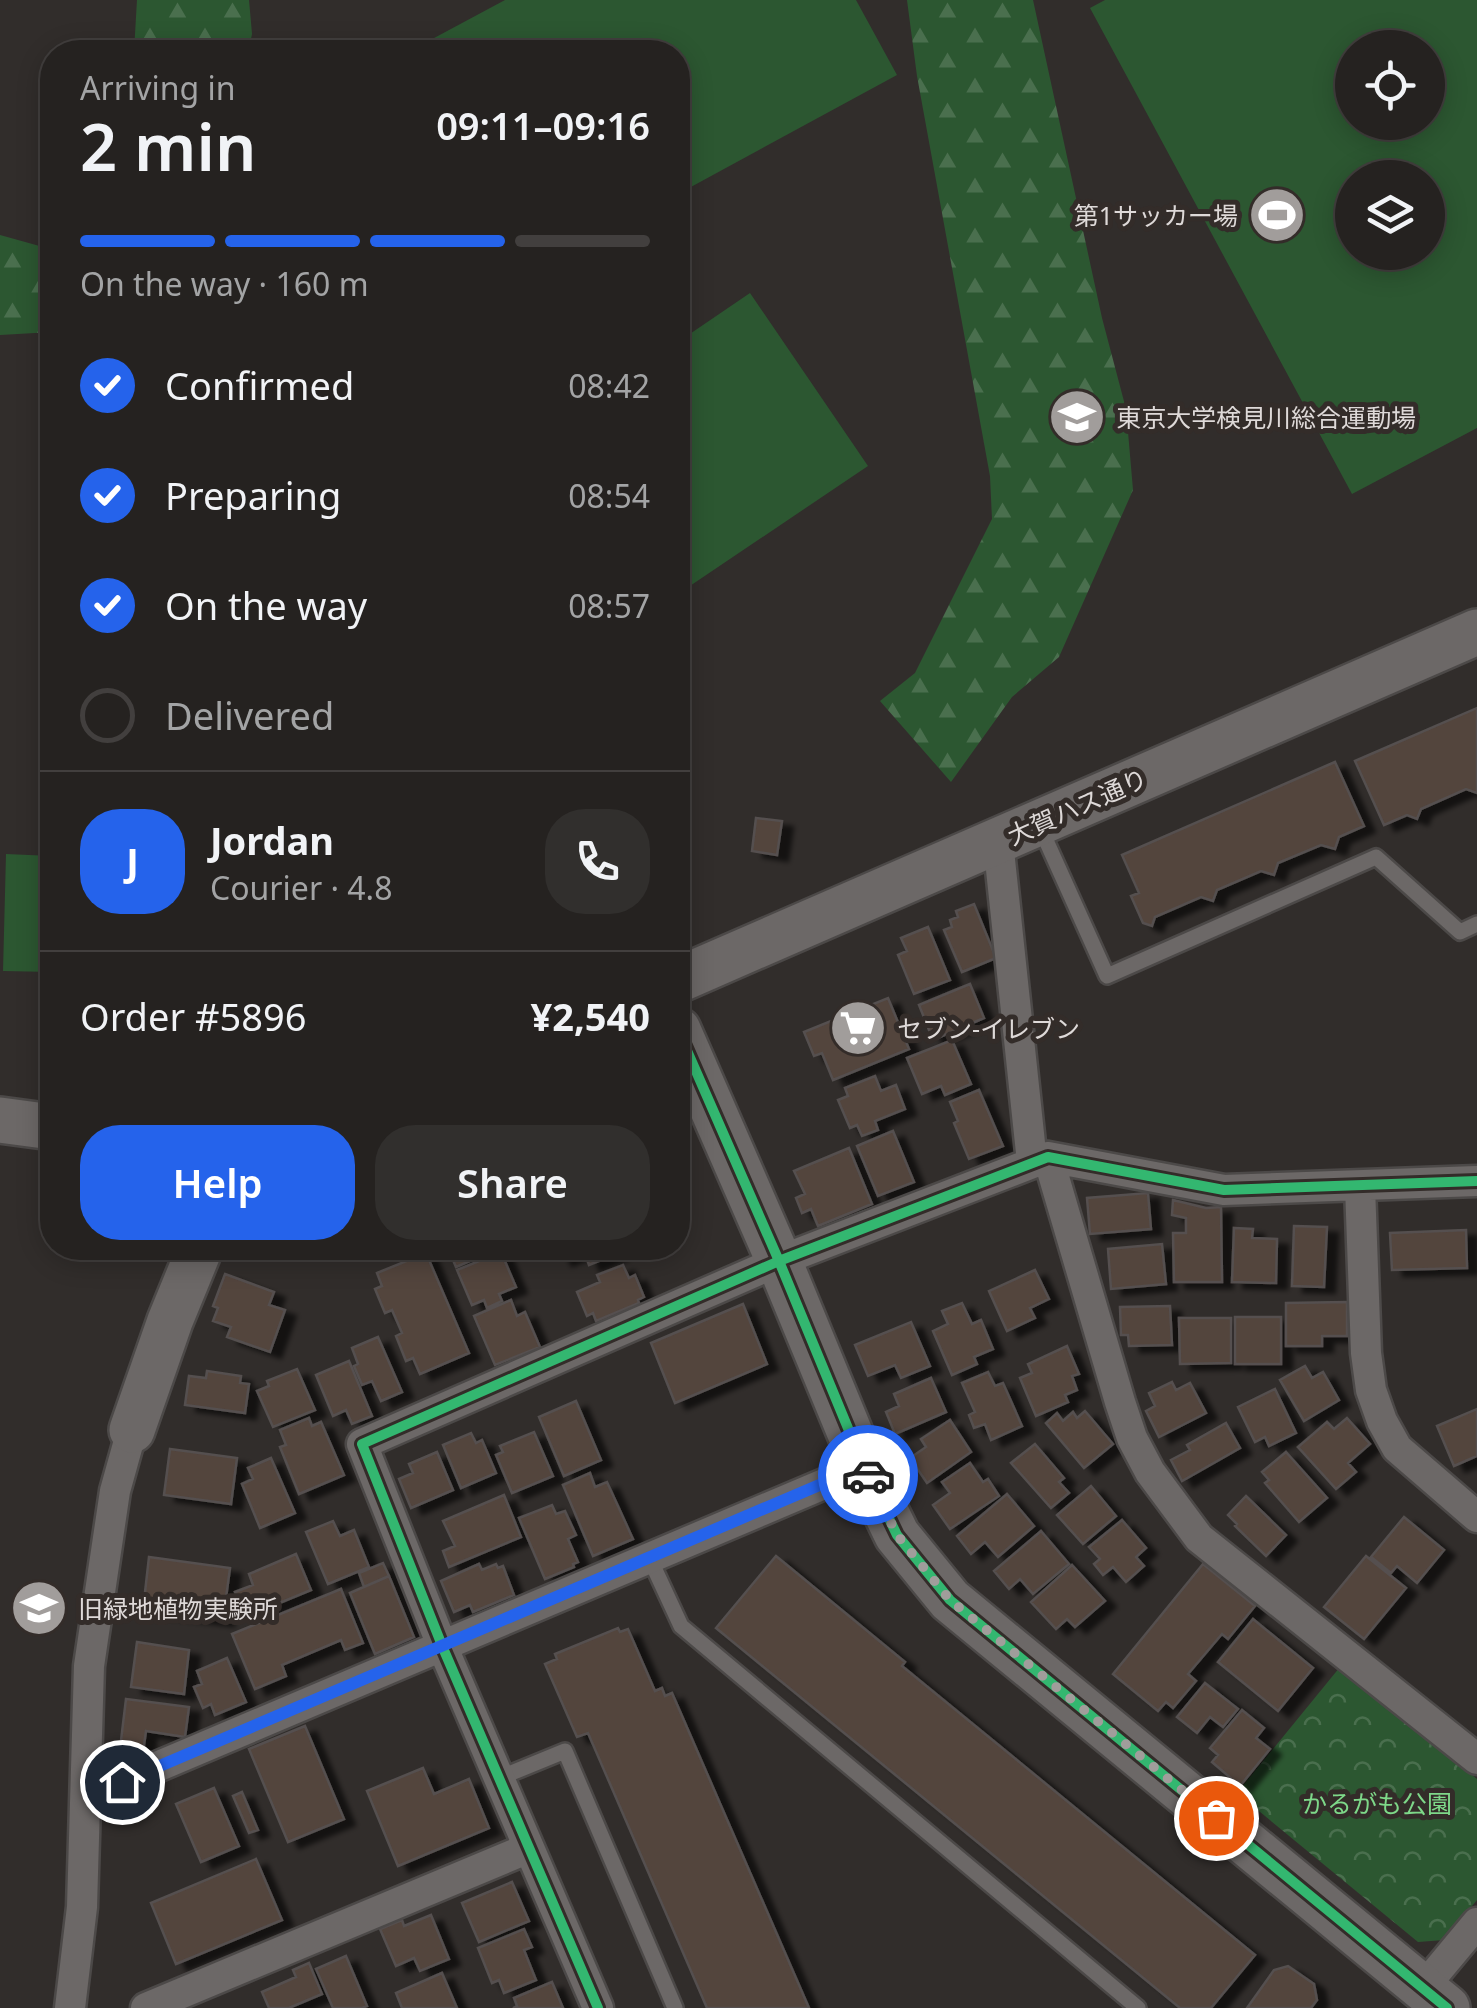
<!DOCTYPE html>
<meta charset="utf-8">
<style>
:root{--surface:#252220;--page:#312f2d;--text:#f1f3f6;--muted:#a3a4a5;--line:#423f3e;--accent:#2563eb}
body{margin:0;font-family:"Noto Sans","Noto Sans JP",sans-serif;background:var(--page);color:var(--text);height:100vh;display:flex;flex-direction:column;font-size:38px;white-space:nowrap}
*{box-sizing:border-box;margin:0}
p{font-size:32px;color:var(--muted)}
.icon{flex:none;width:55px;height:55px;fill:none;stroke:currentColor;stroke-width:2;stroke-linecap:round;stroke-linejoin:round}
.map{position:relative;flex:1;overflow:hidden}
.drawer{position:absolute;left:40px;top:40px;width:650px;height:1220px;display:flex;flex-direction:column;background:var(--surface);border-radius:40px;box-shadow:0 5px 25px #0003,0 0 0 2px var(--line)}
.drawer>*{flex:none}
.controls{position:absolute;left:1335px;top:30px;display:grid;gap:20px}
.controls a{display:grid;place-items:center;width:110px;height:110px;border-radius:50%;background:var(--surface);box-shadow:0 5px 25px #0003,0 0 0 2px var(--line);font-size:50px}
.pin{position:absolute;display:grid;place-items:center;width:85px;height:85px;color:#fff;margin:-42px;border:5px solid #fff;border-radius:50%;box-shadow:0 2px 10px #0007}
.courier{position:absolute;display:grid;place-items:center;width:100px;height:100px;margin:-50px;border:8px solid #2563eb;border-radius:50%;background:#fff;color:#222;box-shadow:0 2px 12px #0007}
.headline em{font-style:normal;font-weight:600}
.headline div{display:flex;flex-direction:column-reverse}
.headline{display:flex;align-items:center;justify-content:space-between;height:170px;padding:0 40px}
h1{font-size:65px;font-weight:600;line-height:75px}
.bar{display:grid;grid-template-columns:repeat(4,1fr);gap:15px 10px;align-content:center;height:120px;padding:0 40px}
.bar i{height:12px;border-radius:8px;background:var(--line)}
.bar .current{background:var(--accent)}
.bar p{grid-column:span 4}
.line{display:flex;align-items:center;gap:25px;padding:0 40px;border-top:2px solid var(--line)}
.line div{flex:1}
.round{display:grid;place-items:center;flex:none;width:105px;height:105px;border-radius:40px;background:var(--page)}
ol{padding:0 40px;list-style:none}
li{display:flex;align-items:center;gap:30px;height:110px}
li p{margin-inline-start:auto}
li .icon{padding:10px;border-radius:50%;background:var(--accent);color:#fff;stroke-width:4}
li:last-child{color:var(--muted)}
li i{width:55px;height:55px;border:5px solid var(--line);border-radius:50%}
.action{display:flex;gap:20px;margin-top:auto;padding:20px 40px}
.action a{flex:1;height:115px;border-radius:40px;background:var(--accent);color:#fff;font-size:40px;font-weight:600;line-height:115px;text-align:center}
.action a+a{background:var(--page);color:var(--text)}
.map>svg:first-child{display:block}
.forest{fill:url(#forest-firs)}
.park{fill:url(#park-crowns)}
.garden{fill:#2c5731;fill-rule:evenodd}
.building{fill:#52443d;stroke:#54504f;stroke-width:2.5;filter:url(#shadow)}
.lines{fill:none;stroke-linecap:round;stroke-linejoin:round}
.lane-casing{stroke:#4c4948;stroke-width:20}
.street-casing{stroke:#4c4948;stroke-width:35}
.secondary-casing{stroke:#4c4948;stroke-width:50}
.lane{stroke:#6c6867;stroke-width:15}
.street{stroke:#6c6867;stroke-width:30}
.secondary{stroke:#6c6867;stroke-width:45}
.cycleway-casing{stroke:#332c29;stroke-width:16}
.cycleway{stroke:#33b770;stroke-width:10}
.done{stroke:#a19d9b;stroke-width:10;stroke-dasharray:0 18}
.route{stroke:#2563eb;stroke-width:12}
.labels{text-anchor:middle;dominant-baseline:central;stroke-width:10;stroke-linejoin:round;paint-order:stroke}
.poi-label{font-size:25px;fill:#ded9d8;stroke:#332c29;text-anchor:start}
.street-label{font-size:25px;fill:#ded9d8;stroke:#332c29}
.park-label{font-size:25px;fill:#7ed889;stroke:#332c29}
</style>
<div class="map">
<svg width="1477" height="2008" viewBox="0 0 1477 2008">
<defs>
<pattern id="forest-firs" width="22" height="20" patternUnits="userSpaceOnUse" patternTransform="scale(2.5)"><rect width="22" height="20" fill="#2c5731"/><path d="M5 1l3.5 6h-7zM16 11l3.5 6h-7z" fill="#4a6f4e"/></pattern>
<pattern id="park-crowns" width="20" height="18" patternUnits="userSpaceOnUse" patternTransform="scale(2.5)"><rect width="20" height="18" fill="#2c5731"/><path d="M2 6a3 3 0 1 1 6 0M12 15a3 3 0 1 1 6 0" fill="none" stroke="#4a6f4e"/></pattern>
<filter id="shadow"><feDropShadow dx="11" dy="6" stdDeviation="2.5" flood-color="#0009"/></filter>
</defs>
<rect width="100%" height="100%" fill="#312d2b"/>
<path class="forest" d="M137,0H249L252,34L248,52H134Z
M907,0H1033L1102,318L1126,409L1133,490L1059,657L1012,697L951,782L880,701L915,673L992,519L990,476L917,76Z
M0,235L43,247L52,241V332L0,335Z"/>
<path class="park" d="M1340,1667L1477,1779V1900L1444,1940L1418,1942L1237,1793Z"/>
<path class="garden" d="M505,0H856L897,75L678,194V52H408Z
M1105,0H1477V428L1352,494L1090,8ZM1352,48H1428V122H1352ZM1352,178H1428V252H1352Z
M750,293L868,466L678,594V342Z
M6,854L52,856V972L3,971Z"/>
<path class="building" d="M1477,708V793L1466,789L1421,809L1417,819L1407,815L1384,825L1355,761Z
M1335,762L1364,826L1339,837L1335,849L1321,845L1278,863L1274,875L1261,871L1217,890L1213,901L1201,897L1155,917L1152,926L1143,923L1131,896L1139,893L1122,855Z
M756,818L782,821L777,855L752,851Z
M974,904L996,958L962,972L944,930L952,927L950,920L958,917L956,911Z
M928,927L950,980L914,994L898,955L907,951L901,938Z
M970,984L984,1018L933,1040L919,1005Z
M888,998L909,1049L833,1080L822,1053L814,1056L804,1032Z
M952,1040L971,1084L945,1095L941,1086L922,1094L907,1058Z
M875,1076L881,1091L896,1085L905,1109L875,1121L878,1130L862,1136L857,1125L850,1128L838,1100L848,1096L845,1088Z
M979,1090L1003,1146L969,1159L954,1123L958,1121L950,1102Z
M893,1131L914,1182L878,1196L857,1146Z
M849,1148L872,1204L818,1226L811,1209L802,1213L796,1198L805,1194L794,1171Z
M1148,1193L1151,1229L1090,1234L1087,1198Z
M1173,1200L1206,1208L1221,1207L1222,1282H1174L1173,1233H1186V1218L1172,1215Z
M1294,1226L1327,1227L1324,1287L1292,1286Z
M1234,1228L1253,1229L1252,1238L1277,1239L1276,1283L1232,1282Z
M1466,1230L1467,1268L1392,1270L1390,1233Z
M1162,1244L1166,1284L1111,1289L1108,1249Z
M448,1248H486L489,1253L456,1267Z
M556,1248H616L618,1253L589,1265L584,1250L561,1260Z
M501,1252L516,1287L499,1294L502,1301L487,1308L484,1300L472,1305L457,1270Z
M426,1253L469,1353L420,1374L413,1358L406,1361L396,1336L402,1333L392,1310L385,1313L375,1289L382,1286L377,1273Z
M623,1265L629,1278L635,1275L644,1297L638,1300L639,1303L596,1321L593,1313L587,1316L577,1292L600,1282L597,1275Z
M1035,1270L1049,1299L1030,1308L1035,1318L1007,1331L989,1291Z
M225,1274L274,1292L269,1305L285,1310L270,1352L227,1337L231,1327L213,1321L218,1308L213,1306Z
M511,1300L517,1316L525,1312L540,1347L495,1365L474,1316Z
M1347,1302V1336H1322V1346H1286V1303Z
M962,1303L972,1324L981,1320L993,1349L974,1357L977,1364L952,1375L933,1331L948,1324L942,1311Z
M743,1304L767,1364L675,1403L651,1343Z
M1170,1306L1172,1345L1129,1346L1128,1335H1121L1120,1307Z
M1235,1317H1281V1364H1235Z
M1179,1318H1231V1363L1180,1364Z
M911,1322L930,1366L901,1378L895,1365L868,1376L855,1345Z
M378,1337L402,1392L381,1401L372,1381L362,1385L354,1366L358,1364L352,1348Z
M1067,1346L1079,1374L1072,1376L1077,1390L1065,1395L1068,1402L1036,1416L1020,1378L1032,1373L1028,1364Z
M349,1361L372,1416L352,1424L346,1410L333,1416L316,1375Z
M1305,1366L1312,1378L1323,1372L1339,1400L1304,1421L1280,1380Z
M297,1369L315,1410L273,1427L257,1391L269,1386L267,1381Z
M207,1371L241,1376L240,1383L249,1384L245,1413L185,1405L189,1376L206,1378Z
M988,1372L995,1386L1003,1383L1022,1426L991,1440L985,1424L974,1428L969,1415L975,1412L962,1383Z
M931,1378L946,1412L895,1434L886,1412L899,1406L894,1394Z
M1172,1382L1176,1390L1190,1383L1206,1413L1159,1437L1146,1411L1155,1406L1149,1393Z
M1275,1389L1296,1433L1269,1446L1265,1437L1255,1442L1238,1407Z
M576,1401L601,1460L564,1476L539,1417Z
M1477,1409V1456L1454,1466L1437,1426Z
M1085,1411L1113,1444L1084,1468L1046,1423L1057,1413L1063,1421L1073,1412L1077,1418Z
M309,1418L312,1426L321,1422L344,1475L299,1494L280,1447L286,1445L280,1430Z
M1347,1418L1370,1444L1348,1463L1356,1472L1336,1489L1298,1447L1327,1422L1334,1429Z
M950,1420L971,1452L927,1483L910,1458L926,1447L921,1439Z
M1226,1423L1240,1448L1182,1481L1171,1460L1190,1450L1187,1445Z
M534,1432L553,1476L512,1493L496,1455L503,1452L500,1446Z
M471,1433L476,1443L482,1440L496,1473L461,1488L443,1445Z
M1035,1444L1064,1478L1059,1482L1069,1493L1051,1508L1011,1463Z
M170,1449L237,1458L231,1504L164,1495Z
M437,1452L453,1490L411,1508L399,1479L413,1473L409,1464Z
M1286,1452L1327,1498L1299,1522L1265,1483L1269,1480L1262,1472Z
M271,1458L295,1513L260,1528L242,1484L253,1479L248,1468Z
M970,1463L983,1482L988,1479L999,1496L950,1529L933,1505L950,1493L942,1482Z
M590,1473L595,1487L607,1482L633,1539L593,1556L563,1485Z
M1091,1486L1116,1516L1083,1544L1057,1515Z
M1007,1494L1034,1526L998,1557L985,1542L971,1554L957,1536Z
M504,1495L521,1537L449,1567L443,1551L455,1546L443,1521Z
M1246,1496L1286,1535L1266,1556L1235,1526L1237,1524L1228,1515Z
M552,1505L556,1514L565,1511L576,1535L568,1539L578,1562L573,1564L574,1567L545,1579L519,1518Z
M1404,1517L1444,1550L1417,1583L1397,1566L1391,1573L1371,1557Z
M1122,1520L1146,1548L1136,1557L1144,1566L1126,1582L1113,1567L1103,1575L1094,1564L1100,1559L1089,1547Z
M333,1521L340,1536L354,1530L369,1567L328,1584L306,1532Z
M1041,1531L1069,1564L1033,1594L1020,1579L1009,1589L994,1571Z
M296,1554L311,1590L246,1617L235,1592L253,1585L249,1574Z
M776,1556L905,1662L902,1666L1255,1955L1211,2008H1180L716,1628Z
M1366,1556L1406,1588L1364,1639L1324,1607Z
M149,1557L230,1568L223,1620L143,1610Z
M383,1563L389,1576L364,1587L359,1573Z
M479,1564L482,1570L496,1564L498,1568L503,1566L514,1595L473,1612L470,1605L454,1612L441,1581Z
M1203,1564L1255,1606L1228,1639L1222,1634L1188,1674L1196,1681L1173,1708L1166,1702L1158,1711L1113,1674Z
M1072,1565L1105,1601L1075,1627L1067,1619L1056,1629L1031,1602Z
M389,1576L414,1637L375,1654L350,1593Z
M341,1589L363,1643L345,1650L341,1640L282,1665L286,1676L255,1689L232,1634Z
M1253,1619L1313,1668L1278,1711L1218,1662Z
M618,1628L620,1632L628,1629L655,1691L662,1688L665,1696L672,1693L809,2008H707L588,1733L577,1737L545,1664L557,1659L555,1654Z
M137,1642L189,1650L184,1694L131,1687Z
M227,1658L246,1702L215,1715L211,1704L203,1708L194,1687L202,1684L197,1671Z
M1205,1683L1238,1709L1223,1727L1210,1717L1197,1733L1177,1717Z
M126,1699L189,1707L185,1737L146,1731L143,1752L120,1749Z
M1242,1710L1264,1728L1256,1738L1270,1749L1240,1786L1212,1762L1218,1755L1210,1748Z
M305,1726L344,1819L288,1842L249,1749Z
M423,1768L434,1794L469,1779L489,1828L398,1866L367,1791Z
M214,1788L239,1846L201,1862L176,1804Z
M242,1792L258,1830L249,1833L233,1796Z
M256,1859L282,1920L176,1964L151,1903Z
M512,1882L529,1921L479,1942L462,1903Z
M431,1915L449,1959L420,1971L414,1958L396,1966L380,1929L402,1920L404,1926Z
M524,1929L532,1947L524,1950L536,1980L504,1993L499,1980L492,1983L478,1948Z
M346,1956L367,2006L362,2008H333L316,1969Z
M309,1963L322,1994L289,2008H269L262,1992L296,1977L293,1970Z
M1288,1966L1314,1984L1317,2000L1311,2008H1247L1274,1970Z
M442,1973L457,2008H402L396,1993Z
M552,1982L563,2008H513L517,2006L514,1998Z"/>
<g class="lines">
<g class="lane-casing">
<path id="lane" d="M1040,827L1107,976L1376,857L1460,932L1477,924
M650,1559L681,1626L1138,2008
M499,1778L565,1751L675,2008"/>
</g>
<g class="street-casing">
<path id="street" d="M998,841L1032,1162
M1048,1157L1120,1402L1132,1438L1150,1472L1199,1538L1477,1759
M1360,1186L1366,1353L1371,1390L1382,1421L1397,1448L1477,1517
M86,1797L864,1467
M1423,1988L1477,1923
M70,2008L82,1907L89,1666L115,1491L132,1430
M146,2008L529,1848
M598,2008L443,1648L362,1444L779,1261L1048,1157L1224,1190L1477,1181"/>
</g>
<g class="secondary-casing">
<path id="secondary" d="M678,980L1477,632
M678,1030L779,1261L864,1467L897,1535L950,1600L1447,2008
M0,1120L52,1127
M132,1430L170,1321L200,1248"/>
</g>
<use href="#lane" class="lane"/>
<use href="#street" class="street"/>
<use href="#secondary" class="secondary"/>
<g class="cycleway-casing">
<path id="cycleway" d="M678,1030L779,1261L864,1467L897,1535L950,1600L1447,2008
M598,2008L443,1648L362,1444L779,1261L1048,1157L1224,1190L1477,1181"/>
</g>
<use href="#cycleway" class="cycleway"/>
</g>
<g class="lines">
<path class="done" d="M868,1475L897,1535L950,1600L1216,1818"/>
<path class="route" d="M122,1782L864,1466L868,1475"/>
</g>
<defs>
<g id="stadium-disc" transform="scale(2.875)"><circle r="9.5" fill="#a19d9b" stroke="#332c29"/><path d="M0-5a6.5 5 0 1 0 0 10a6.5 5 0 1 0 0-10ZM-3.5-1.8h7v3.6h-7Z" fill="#fff"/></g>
<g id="university-disc" transform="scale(2.875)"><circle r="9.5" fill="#a19d9b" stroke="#332c29"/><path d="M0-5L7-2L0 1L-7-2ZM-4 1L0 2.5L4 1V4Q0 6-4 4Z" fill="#fff"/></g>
<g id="supermarket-disc" transform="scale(2.875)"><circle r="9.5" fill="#a19d9b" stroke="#332c29"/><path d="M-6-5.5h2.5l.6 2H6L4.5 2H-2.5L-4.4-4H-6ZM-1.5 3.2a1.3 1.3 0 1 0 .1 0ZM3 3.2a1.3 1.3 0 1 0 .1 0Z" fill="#fff"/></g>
</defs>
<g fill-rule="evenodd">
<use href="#stadium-disc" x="1277" y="215"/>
<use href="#university-disc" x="1077" y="417"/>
<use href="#supermarket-disc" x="858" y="1028"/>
<use href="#university-disc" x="39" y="1608"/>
</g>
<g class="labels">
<g class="poi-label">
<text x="1238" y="215" text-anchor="end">第1サッカー場</text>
<text x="1116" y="417">東京大学検見川総合運動場</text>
<text x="897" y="1028">セブン-イレブン</text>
<text x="78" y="1608">旧緑地植物実験所</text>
</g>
<g class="street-label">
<text transform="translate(1077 806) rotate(-24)">大賀ハス通り</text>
</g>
<g class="park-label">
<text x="1377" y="1803">かるがも公園</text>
</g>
</g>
</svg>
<div class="controls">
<a><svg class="icon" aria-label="locate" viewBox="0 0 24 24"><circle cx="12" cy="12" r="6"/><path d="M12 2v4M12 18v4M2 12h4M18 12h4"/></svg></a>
<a><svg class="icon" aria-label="layers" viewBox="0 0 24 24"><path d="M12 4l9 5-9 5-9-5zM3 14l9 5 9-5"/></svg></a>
</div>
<div class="pin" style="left:1216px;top:1818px;background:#ea580c"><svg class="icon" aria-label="bag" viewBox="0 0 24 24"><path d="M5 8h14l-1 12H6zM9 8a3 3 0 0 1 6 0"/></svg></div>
<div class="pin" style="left:122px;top:1782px;background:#1f2937"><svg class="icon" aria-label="home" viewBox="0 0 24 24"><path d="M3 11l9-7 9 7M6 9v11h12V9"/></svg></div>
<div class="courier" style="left:868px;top:1475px"><svg class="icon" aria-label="car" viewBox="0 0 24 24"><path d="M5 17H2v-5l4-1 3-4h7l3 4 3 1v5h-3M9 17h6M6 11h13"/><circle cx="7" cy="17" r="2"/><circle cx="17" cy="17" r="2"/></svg></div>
<section class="drawer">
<div class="headline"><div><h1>2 min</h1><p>Arriving in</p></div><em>09:11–09:16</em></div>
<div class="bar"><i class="current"></i><i class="current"></i><i class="current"></i><i></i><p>On the way · 160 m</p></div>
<ol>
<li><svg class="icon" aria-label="check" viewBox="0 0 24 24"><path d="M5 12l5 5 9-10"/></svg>Confirmed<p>08:42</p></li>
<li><svg class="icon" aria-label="check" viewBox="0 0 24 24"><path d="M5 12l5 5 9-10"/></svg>Preparing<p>08:54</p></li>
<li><svg class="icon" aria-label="check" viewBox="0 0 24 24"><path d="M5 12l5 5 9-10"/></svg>On the way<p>08:57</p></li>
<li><i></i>Delivered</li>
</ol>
<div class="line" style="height:180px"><b class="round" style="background:var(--accent);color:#fff">J</b><div><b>Jordan</b><p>Courier · 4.8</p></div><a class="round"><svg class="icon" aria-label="phone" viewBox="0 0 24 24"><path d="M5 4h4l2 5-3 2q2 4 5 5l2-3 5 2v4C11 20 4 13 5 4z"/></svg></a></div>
<div class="line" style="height:130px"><div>Order #5896</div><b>¥2,540</b></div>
<div class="action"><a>Help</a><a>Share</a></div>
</section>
</div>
